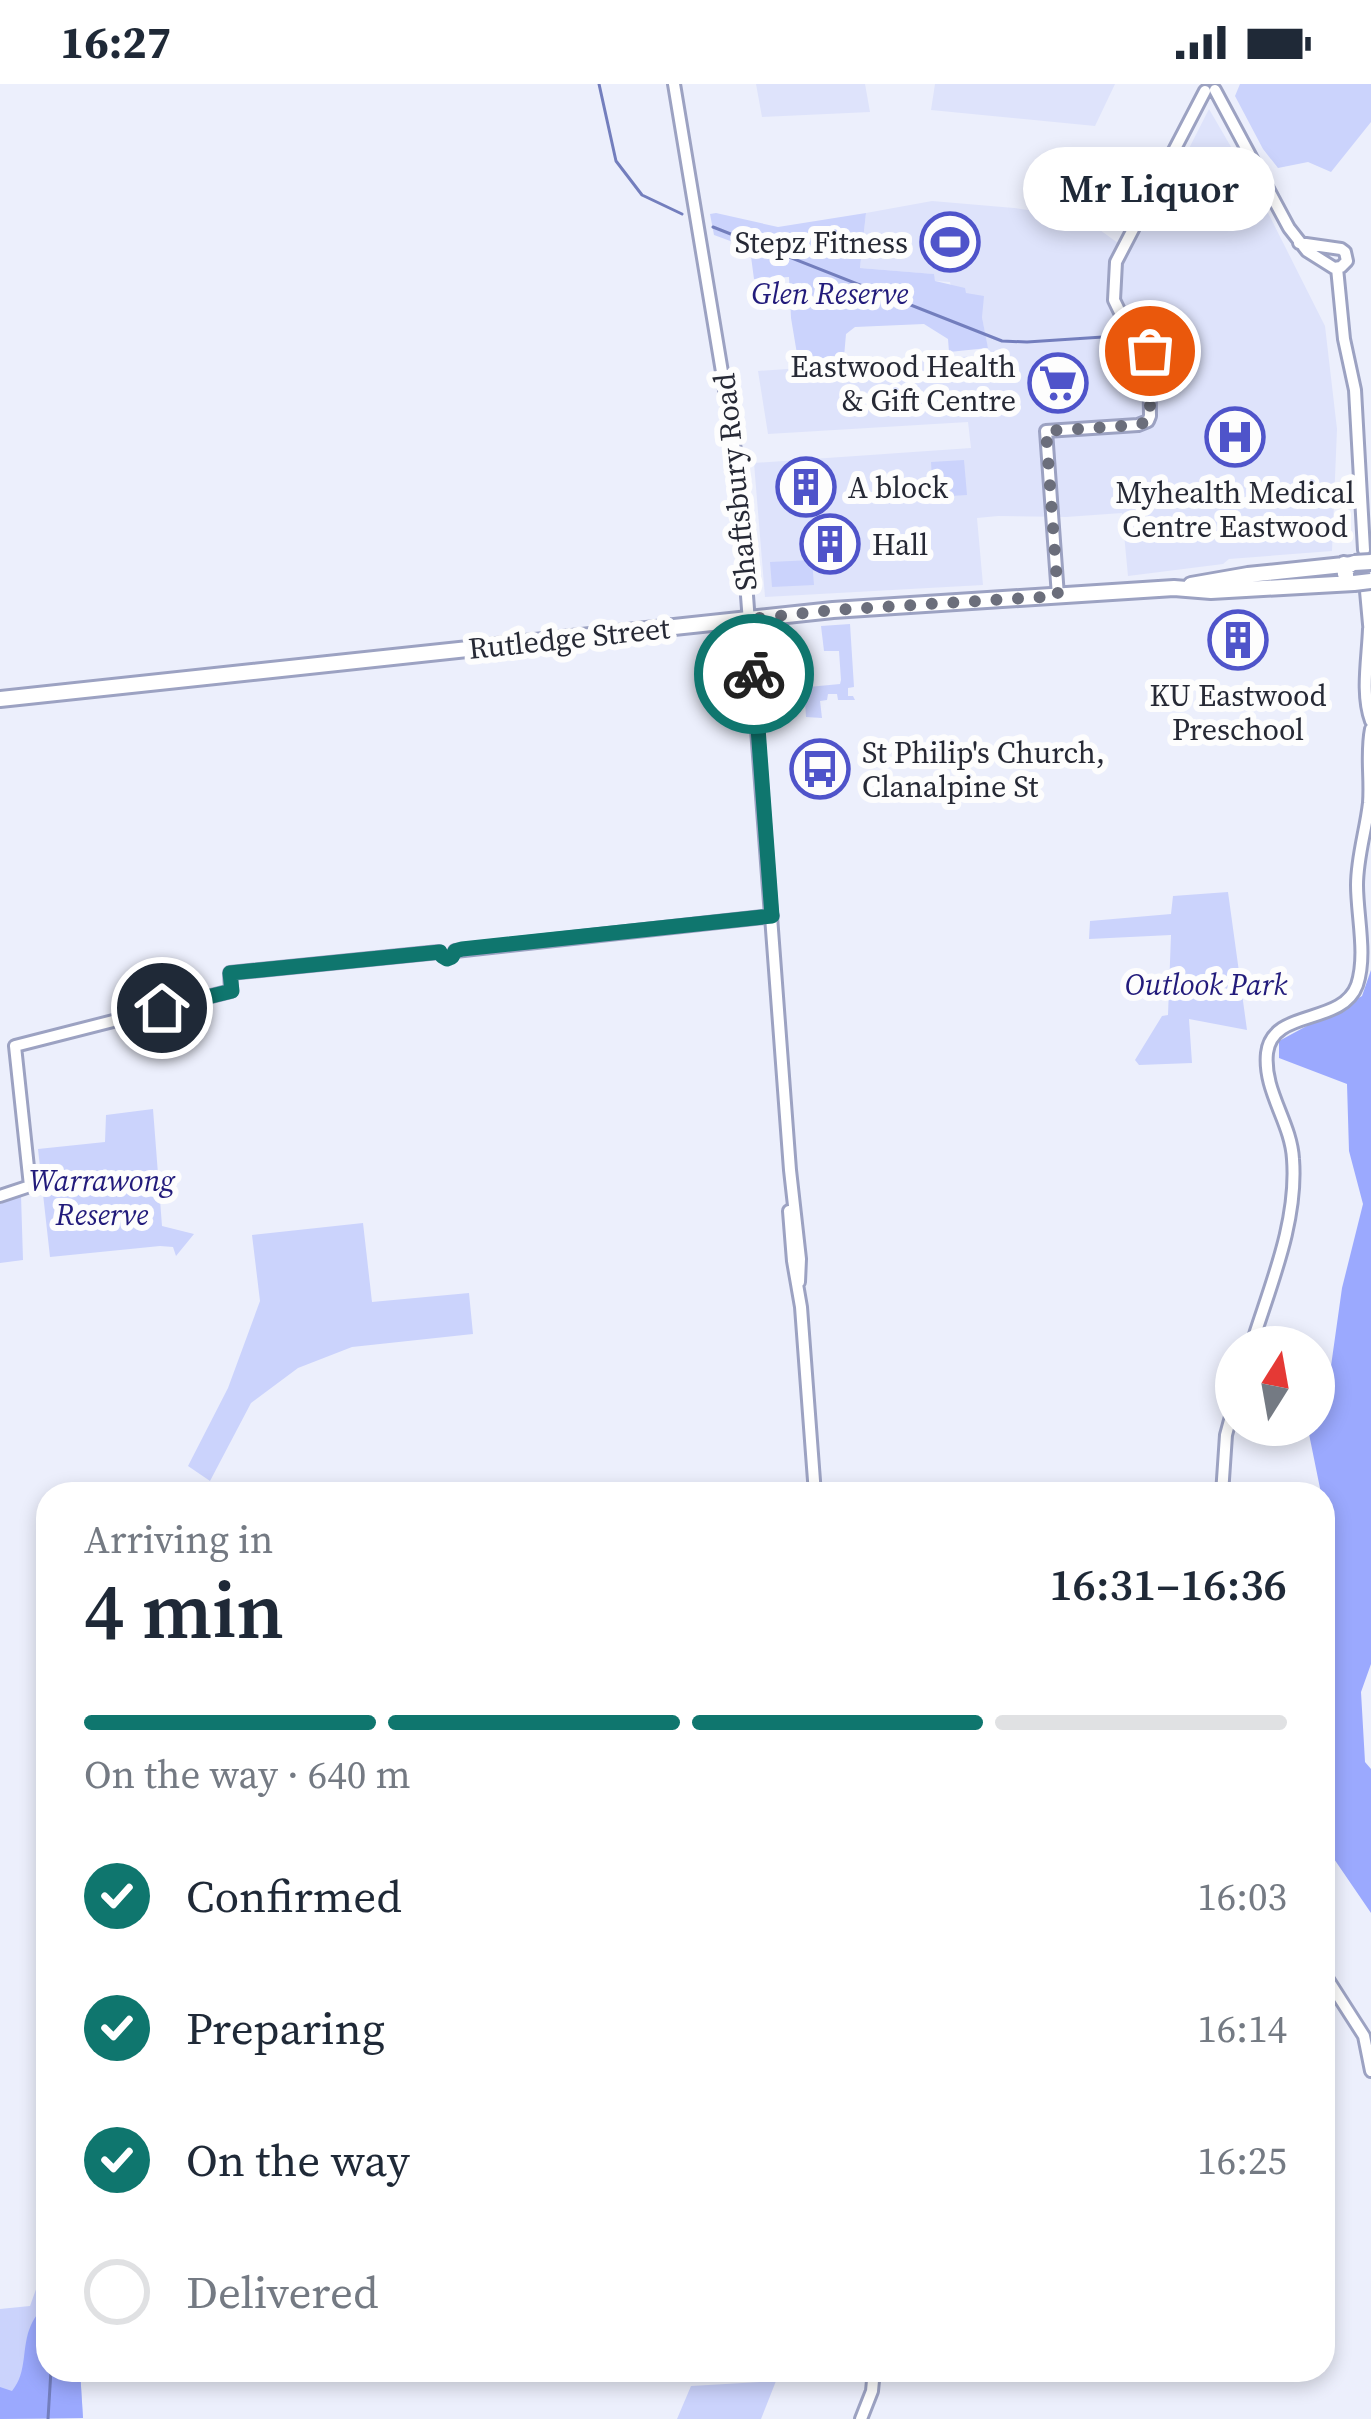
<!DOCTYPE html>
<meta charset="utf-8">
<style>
:root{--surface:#fff;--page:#f2f2f3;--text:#1f2937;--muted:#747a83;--line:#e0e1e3;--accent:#0f766e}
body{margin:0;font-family:"Source Serif 4",serif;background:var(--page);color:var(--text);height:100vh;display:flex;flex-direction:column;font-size:45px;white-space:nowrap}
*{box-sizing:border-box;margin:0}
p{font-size:39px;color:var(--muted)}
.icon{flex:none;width:66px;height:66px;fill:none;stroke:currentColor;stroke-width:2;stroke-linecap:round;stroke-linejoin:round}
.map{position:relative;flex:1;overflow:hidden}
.side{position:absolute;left:36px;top:1398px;width:1299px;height:900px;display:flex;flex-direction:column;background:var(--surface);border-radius:36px;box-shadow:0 6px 18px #0003}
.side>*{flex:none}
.needle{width:78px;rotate:11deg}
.controls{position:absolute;left:1215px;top:1242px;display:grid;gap:24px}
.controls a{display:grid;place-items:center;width:120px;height:120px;border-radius:50%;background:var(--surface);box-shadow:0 6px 18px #0003;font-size:60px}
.pin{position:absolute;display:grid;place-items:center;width:102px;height:102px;color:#fff;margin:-51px;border:6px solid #fff;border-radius:50%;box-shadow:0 3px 12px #0007}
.courier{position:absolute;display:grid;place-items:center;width:120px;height:120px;margin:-60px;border:9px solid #0f766e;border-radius:50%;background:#fff;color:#222;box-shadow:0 3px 15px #0007}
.bubble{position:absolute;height:84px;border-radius:42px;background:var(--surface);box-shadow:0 6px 18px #0003;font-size:39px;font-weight:600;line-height:84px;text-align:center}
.overview em{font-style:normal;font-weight:600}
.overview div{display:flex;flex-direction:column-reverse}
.overview{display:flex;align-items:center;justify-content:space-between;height:204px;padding:0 48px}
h1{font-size:78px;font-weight:600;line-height:90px}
.bar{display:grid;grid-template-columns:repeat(4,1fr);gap:18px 12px;align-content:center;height:144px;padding:0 48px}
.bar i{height:15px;border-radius:9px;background:var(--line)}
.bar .current{background:var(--accent)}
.bar p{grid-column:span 4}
ol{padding:0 48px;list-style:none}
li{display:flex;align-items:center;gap:36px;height:132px}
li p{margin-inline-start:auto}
li .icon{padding:12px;border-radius:50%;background:var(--accent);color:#fff;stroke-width:4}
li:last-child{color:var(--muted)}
li i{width:66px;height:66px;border:6px solid var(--line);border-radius:50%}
.status{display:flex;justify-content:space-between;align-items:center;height:84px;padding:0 60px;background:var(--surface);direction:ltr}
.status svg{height:33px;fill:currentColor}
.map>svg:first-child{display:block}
.built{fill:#dee3fb}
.green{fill:#cbd3fc}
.forest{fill:#9ba9fe}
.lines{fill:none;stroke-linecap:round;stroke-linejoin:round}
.stream{stroke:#737ebd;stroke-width:3}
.tertiary-casing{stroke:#9ca2c2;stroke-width:16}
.primary-casing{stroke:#9ca2c2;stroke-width:20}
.tertiary{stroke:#fff;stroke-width:10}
.primary{stroke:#fff;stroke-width:14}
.primary-bridge-casing{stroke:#9ca2c2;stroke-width:20;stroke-linecap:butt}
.primary-bridge{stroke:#fff;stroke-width:14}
.done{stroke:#6b6e7b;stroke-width:12;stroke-dasharray:0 21.6}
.route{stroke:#0f766e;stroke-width:15}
.labels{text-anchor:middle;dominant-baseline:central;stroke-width:12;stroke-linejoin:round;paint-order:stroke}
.poi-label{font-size:30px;fill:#262935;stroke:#fdfdfd;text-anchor:start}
.park-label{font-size:30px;font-style:italic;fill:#221b7b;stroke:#fdfdfd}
.street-label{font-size:30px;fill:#262935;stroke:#fdfdfd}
</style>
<div class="status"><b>16:27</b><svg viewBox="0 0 49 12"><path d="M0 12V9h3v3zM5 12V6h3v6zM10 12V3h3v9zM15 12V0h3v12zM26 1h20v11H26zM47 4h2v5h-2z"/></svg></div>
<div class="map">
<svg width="1371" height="2335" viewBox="0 0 1371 2335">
<rect width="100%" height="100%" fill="#eceffc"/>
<path class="built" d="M756,0H865L870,28L762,33Z
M935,0H1115L1095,42L931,26Z
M1209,25L1259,111L1325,242L1337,345L1332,467L1229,475L1223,480L1128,492L1122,429L1066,433L998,432L977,434L983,501L765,513L754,379L971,364L968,338L768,350L758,287L989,271L982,233L965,209L951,202L950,198L935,197L933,190L860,184L866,129L932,117L1014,124L1068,132L1093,141L1129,167L1174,94Z"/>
<path class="green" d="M1240,0H1371V38L1331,88L1308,78L1278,84L1263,65L1235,12Z
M716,129L778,143L866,129L860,184L934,190L935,197L965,204L966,209L984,212L982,233L988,264L949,268L948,255L924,240L855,243L846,250L844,273L798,276L791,234L789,193L754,195L750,165L735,166L733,158L714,151L710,130Z
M964,376L967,411L933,413L931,378Z
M812,476L814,501L772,503L770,478Z
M850,540L854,603L848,604V612H853L855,616H838L837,610H828L827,616L820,617L822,634L806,633L805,618L798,617V604L840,600L841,596L839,567H824L821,542Z
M1228,808L1247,946L1189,935L1192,979L1139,981L1135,976L1162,932L1168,931L1171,851L1089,855L1090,837L1171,830L1173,812Z
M153,1025L162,1142L194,1150L176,1172L173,1163L160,1162L50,1173L38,1065L105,1058L106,1031Z
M21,1111L23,1176L0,1179V1120Z
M363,1139L372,1218L469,1209L473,1250L352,1263L298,1284L251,1319L210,1397L188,1382L228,1304L260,1217L252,1151Z
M48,2172V2286H80L83,2334L0,2335V2225L30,2222Z
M776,2297L761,2335H677L691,2302Z"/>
<path class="forest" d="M1371,886V1580L1361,1608L1365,1678L1371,1685V1829L1330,1769L1323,1763V1419L1309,1350L1314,1341L1331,1282L1342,1204L1363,1120L1349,1067L1347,1000L1279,974V957L1362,912Z
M48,2217V2286H80L83,2334L0,2335V2303L12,2307C28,2288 21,2263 31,2241C35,2232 42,2225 48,2217Z"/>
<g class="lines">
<path class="stream" d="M599,0L616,77L642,111L682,130
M713,143L1002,257L1027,258L1118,252
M48,2335L51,2286"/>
<g class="tertiary-casing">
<path id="tertiary" d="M674,0L737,378L790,1086L800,1175L799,1198
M1215,6L1289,144L1307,167L1334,184L1341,183L1347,177L1345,168L1341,165L1299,159
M1337,184L1344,255L1355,306L1364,466
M1131 251a10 10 0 1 1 20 0a10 10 0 1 1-20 0Z
M1131,251L1114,216L1116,178L1205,7
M1366,507L1370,551
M1058,512L1046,347L1138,341L1148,337L1150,332L1149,256
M1369,545C1368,574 1361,610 1371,637
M455,867L772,832
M0,1112L30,1102L15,962L231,907L230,889L439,868
M789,1127L793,1177L801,1223L815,1410
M1251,1263C1269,1204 1298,1139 1293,1075C1291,1038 1263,1007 1267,969C1272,924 1342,942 1357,901C1367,871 1357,832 1357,801C1357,773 1366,746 1369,719C1371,694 1366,670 1371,645
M1222,1410L1226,1351L1236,1314
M1323,1888L1364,1952L1371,1987
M861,2335L872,2307L874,2286"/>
</g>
<g class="primary-casing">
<path id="primary" d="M1191,501L1248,491L1353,480
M0,615L833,526L1174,504L1211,507L1354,499L1345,490L1344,480"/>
</g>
<use href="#tertiary" class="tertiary"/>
<use href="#primary" class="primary"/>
<g class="primary-bridge-casing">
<path id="primary-bridge" d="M1354,479L1371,478
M1354,499L1371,497"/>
</g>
<use href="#primary-bridge" class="primary-bridge"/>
</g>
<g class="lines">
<path class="done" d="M754,590L750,535L833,526L1058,512L1046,347L1138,341L1148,337L1150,332V267"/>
<path class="route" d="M162,924L232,907L230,889L440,868L442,872L447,875L452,873L455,867L462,865L772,832L754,590"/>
</g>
<defs>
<g id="stadium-ring" transform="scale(3)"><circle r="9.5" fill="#fdfdfd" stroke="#4f54ca" stroke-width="1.5"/><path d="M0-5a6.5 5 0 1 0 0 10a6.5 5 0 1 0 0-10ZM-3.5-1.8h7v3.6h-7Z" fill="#4f54ca"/></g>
<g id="supermarket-ring" transform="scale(3)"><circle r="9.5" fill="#fdfdfd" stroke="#4f54ca" stroke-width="1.5"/><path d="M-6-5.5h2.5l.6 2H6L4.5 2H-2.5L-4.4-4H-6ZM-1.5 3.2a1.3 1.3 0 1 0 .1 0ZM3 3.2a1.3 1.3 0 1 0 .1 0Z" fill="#4f54ca"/></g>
<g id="hospital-ring" transform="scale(3)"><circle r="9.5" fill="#fdfdfd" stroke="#4f54ca" stroke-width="1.5"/><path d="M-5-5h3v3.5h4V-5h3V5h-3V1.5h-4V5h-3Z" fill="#4f54ca"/></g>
<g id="building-ring" transform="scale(3)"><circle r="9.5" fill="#fdfdfd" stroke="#4f54ca" stroke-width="1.5"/><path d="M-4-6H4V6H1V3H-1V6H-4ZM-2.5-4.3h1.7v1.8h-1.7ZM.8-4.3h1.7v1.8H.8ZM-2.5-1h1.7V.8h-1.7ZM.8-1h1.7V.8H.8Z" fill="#4f54ca"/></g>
<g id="bus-ring" transform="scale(3)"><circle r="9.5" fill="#fdfdfd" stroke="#4f54ca" stroke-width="1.5"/><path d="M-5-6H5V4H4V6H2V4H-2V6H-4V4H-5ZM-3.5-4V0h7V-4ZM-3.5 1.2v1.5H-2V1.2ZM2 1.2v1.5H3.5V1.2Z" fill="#4f54ca"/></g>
</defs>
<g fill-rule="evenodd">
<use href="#stadium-ring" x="950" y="158"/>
<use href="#supermarket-ring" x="1058" y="299"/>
<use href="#hospital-ring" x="1235" y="353"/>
<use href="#building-ring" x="806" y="403"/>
<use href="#building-ring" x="830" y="460"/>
<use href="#building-ring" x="1238" y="556"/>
<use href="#bus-ring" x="820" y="685"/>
</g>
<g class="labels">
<g class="poi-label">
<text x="908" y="158" text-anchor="end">Stepz Fitness</text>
<text x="1016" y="282" text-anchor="end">Eastwood Health<tspan x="1016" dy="34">&amp; Gift Centre</tspan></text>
<text x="848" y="403">A block</text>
<text x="1235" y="408" text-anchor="middle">Myhealth Medical<tspan x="1235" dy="34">Centre Eastwood</tspan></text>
<text x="872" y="460">Hall</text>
<text x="1238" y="611" text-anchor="middle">KU Eastwood<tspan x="1238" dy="34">Preschool</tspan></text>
<text x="862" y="668">St Philip's Church,<tspan x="862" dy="34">Clanalpine St</tspan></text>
</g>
<g class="park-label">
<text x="830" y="209">Glen Reserve</text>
<text x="1206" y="900">Outlook Park</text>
<text x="102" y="1096">Warrawong<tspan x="102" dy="34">Reserve</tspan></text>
</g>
<g class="street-label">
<text transform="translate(735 398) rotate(-96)">Shaftsbury Road</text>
<text transform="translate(569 554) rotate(-6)">Rutledge Street</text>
</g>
</g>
</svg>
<div class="controls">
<a><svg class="needle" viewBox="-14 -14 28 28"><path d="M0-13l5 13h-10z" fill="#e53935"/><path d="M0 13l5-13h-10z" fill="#747a83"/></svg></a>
</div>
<div class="pin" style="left:1150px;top:267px;background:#ea580c"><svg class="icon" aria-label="bag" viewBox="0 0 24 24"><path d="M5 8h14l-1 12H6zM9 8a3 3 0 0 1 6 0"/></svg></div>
<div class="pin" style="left:162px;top:924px;background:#1f2937"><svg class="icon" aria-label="home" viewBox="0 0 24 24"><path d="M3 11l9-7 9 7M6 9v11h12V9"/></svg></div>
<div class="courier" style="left:754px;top:590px"><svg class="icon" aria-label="bike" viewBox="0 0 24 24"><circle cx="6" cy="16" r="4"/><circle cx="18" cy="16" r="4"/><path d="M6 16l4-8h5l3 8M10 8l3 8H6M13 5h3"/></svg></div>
<div class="bubble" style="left:1023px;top:63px;width:252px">Mr Liquor</div>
<section class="side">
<div class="overview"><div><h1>4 min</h1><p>Arriving in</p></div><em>16:31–16:36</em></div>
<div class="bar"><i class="current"></i><i class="current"></i><i class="current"></i><i></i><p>On the way · 640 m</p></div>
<ol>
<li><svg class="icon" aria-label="check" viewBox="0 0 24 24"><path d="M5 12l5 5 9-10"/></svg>Confirmed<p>16:03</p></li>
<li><svg class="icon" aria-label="check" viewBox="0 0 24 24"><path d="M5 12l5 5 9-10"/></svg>Preparing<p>16:14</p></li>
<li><svg class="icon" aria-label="check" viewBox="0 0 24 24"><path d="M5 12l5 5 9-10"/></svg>On the way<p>16:25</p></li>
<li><i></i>Delivered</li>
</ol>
</section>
</div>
